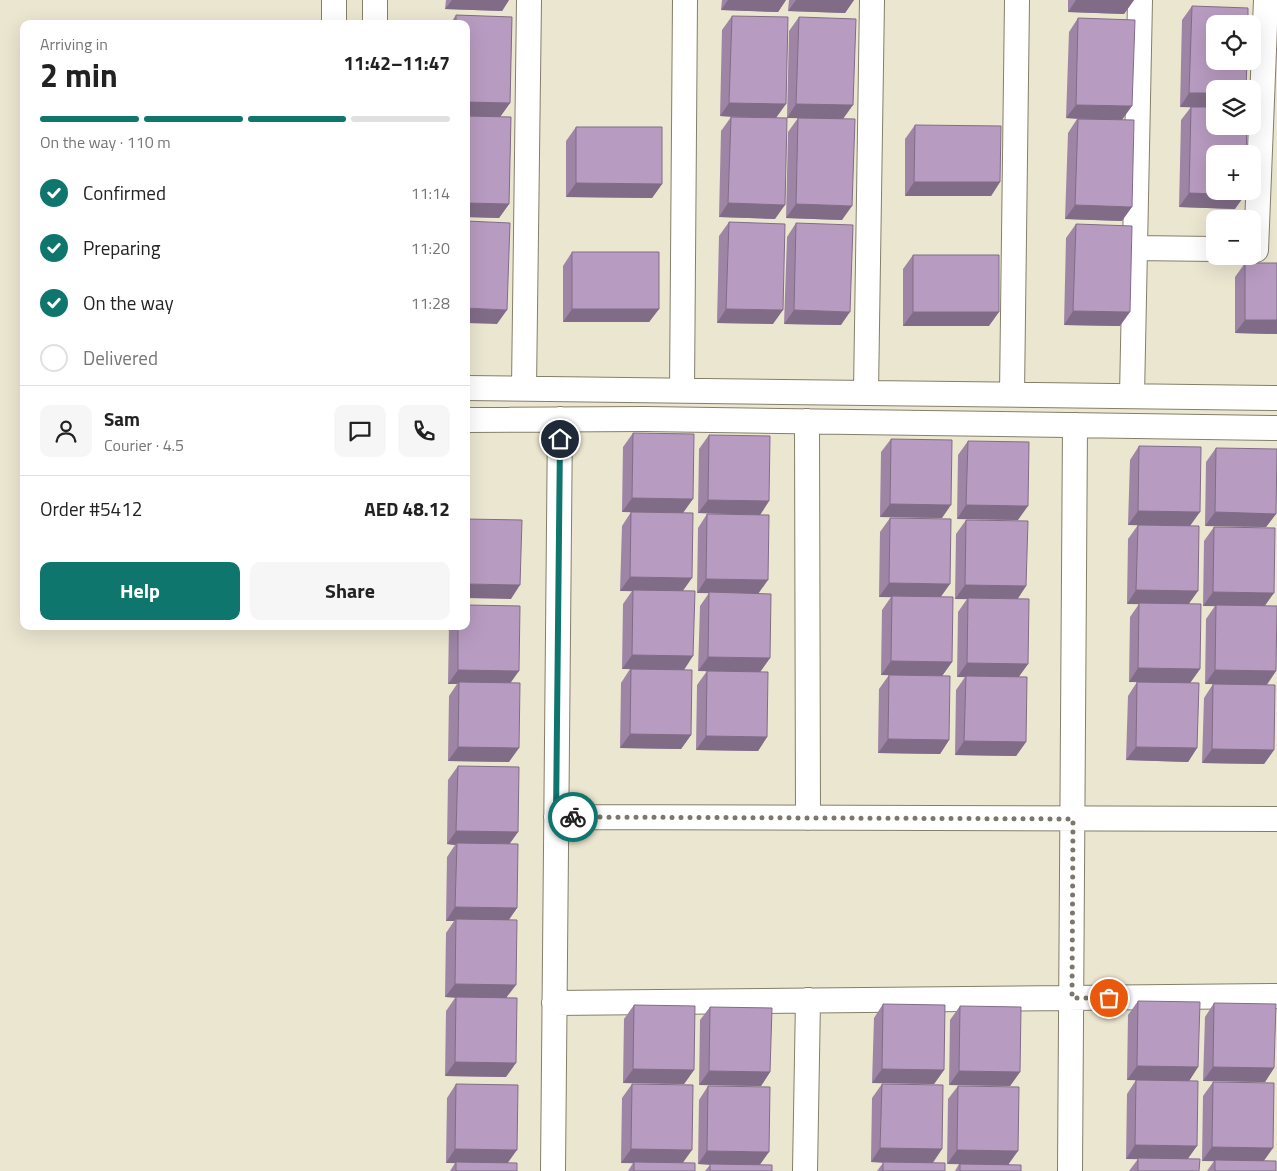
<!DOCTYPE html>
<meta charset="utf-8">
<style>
:root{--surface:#fff;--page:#f6f6f6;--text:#222;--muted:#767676;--line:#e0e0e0;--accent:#0f766e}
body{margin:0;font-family:"Titillium Web",sans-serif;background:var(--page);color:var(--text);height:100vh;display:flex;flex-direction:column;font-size:19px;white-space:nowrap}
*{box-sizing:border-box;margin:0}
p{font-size:16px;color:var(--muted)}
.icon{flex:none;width:28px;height:28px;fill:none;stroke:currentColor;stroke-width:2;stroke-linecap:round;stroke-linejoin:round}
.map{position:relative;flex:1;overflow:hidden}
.drawer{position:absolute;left:20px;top:20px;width:450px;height:610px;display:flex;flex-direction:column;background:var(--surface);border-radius:10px;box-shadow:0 5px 20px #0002}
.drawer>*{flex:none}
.fabs{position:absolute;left:1206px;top:15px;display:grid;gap:10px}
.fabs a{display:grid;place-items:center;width:55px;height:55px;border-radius:10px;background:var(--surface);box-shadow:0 5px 20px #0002;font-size:25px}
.pin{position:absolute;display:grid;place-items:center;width:42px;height:42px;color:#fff;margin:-21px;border:2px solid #fff;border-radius:50%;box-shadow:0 1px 5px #0007}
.courier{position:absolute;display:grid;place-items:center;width:50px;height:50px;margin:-25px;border:4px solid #0f766e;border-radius:50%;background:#fff;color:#222;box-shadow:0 1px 6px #0007}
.overview em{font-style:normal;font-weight:700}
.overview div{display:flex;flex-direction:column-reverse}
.overview{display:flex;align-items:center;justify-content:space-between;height:85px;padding:0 20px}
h1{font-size:32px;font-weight:700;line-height:38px}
.bar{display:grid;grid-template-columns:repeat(4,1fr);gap:8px 5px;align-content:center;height:60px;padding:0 20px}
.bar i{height:6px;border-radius:4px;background:var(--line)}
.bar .current{background:var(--accent)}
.bar p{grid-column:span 4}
.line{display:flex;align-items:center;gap:12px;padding:0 20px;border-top:1px solid var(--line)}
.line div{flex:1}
.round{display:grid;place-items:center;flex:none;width:52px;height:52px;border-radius:10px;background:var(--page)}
ol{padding:0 20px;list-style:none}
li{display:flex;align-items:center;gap:15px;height:55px}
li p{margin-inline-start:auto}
li .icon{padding:5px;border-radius:50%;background:var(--accent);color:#fff;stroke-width:4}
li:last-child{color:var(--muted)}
li i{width:28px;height:28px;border:2px solid var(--line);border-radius:50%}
.button{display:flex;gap:10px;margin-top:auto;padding:10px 20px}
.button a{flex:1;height:58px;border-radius:10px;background:var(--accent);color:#fff;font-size:20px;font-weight:700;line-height:58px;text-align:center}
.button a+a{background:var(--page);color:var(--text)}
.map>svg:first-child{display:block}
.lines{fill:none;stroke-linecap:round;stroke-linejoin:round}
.street-casing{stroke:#847f6b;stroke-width:26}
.street{stroke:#fff;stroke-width:24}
.wall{fill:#9e85a6}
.shaded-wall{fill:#816c87}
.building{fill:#b89bc1;stroke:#816c87}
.done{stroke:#7b786b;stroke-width:5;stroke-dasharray:0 9}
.route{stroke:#0f766e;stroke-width:6}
</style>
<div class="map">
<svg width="1277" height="1171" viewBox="0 0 1277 1171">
<rect width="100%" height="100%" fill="#ebe6d0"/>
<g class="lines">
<g class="street-casing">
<path id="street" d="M334,24V0
M375,24V0
M1135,248L1215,249
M1256,250L1266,0
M466,388L1277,398
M524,388L529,0
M682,390L685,0
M866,392L872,0
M1012,394L1017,0
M1132,396L1140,0
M466,420L645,419L1277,428
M807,421L808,818
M556,817L1277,819
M554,1003L1277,996
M553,1171L560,419
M805,1171L808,1000
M1070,1171L1075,425"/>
</g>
<use href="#street" class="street"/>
</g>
<path class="wall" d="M446,0H509L502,11L445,9Z
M722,0H786L778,12L721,10Z
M789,0H854L845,13L788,11Z
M1068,0H1134L1124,14L1068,12Z
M1192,6L1215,89L1235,209L1179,207L1181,120L1191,107H1180L1182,20Z
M456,15L512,17L510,103L500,117H511L509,204L499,218L466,217V24H450Z
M732,16L776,118L775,219L719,217L721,131L731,117L720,116L722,30Z
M799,17L843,119L842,220L786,218L788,132L798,118H787L789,31Z
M1078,18L1122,120V221L1065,219L1068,133L1077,119L1066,118L1069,32Z
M915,125L1000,182L991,196H905V139Z
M576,127L662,184L652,198L566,197V141Z
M729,222L773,324L717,323L719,236Z
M796,223L841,325L784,324L787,237Z
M1076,224L1120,326L1064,325L1066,238Z
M572,252L659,309L649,322H563V266Z
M913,255L989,326H903V269Z
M1245,263H1277V334L1235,333V277Z
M633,433L683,513L622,512L623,447Z
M709,435L769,501L760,515L698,513L699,449Z
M891,439L942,518L880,517L881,452Z
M968,441L1018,520L957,519L958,455Z
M1139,446L1190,526L1128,525L1130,460Z
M1216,448L1276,514L1266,527L1205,526L1206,462Z
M631,512L683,591L684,670L691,735L681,749L620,748L621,683L630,669H622L623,604L632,591H620L622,526Z
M707,514L758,593L770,658L760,672L698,671L700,606L709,593H697L698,528Z
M890,518L941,597L952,662L942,676L881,675L882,610L891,597H879L880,532Z
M966,520L1026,586L1017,599L1028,664L1018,677L1026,742L1016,756L955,755L956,690L965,677H957L958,612L967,599H955L956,534Z
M1138,525L1189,604L1200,669L1190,683L1197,748L1188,762L1126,760L1128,696L1137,682H1129L1130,617L1139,604H1127L1128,539Z
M1214,527L1265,606L1276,671L1267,685L1274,750L1264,764L1202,763L1204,698L1213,684H1205L1206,619L1215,606H1203L1204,541Z
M449,626H466L511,683L509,762L448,761L449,696L457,684H448Z
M707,671L767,737L758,751L696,750L697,685Z
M889,675L949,740L940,754L878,753L879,689Z
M458,766L518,832L509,844L517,908L509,920L507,998L506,1077L445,1076L446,1011L455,998L445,997L446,933L454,921H446L447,857L455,845L447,844L448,780Z
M1138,1001L1198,1067L1189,1081L1127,1080L1128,1015Z
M1214,1003L1274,1068L1265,1082L1203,1081L1205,1017Z
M883,1004L944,1070L934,1084L872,1083L874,1018Z
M634,1005L694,1070L684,1084L623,1083L624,1019Z
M960,1006L1020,1072L1010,1086L949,1085L950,1020Z
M710,1007L770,1072L761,1086L699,1085L700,1020Z
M1136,1080L1188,1159L1199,1171H1129L1138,1159H1126L1127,1094Z
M1213,1082L1264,1161L1276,1171H1207L1214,1161H1202L1203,1096Z
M456,1084L507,1163L517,1171H450L455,1163H446L447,1098Z
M632,1084L683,1163L695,1171H628L633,1163H621L622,1098Z
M882,1084L942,1149L933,1163L945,1171H877L883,1163L871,1162L872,1098Z
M708,1086L759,1165L772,1171H705L710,1165L698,1164L699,1100Z
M958,1086L1009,1164L1021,1171H955L959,1164H947L948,1099Z"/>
<path class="shaded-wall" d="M452,0H509L502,11L445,9Z
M728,0H786L778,12L721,10Z
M796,0H854L845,13L788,11Z
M1076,0H1134L1124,14L1068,12Z
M1189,93H1215V108L1180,107Z
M466,102L510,103L500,117L466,116Z
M729,103L786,104L776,118L720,116Z
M796,104L853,105L843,119L787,118Z
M1076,105L1132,106L1122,120L1066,118Z
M914,182H1000L991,196H905Z
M576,183L662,184L652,198L566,197Z
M1189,193L1245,195L1235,209L1179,207Z
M466,203L509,204L499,218L466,217Z
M728,203L785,205L775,219L719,217Z
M796,204L852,206L842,220L786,218Z
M1075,205L1132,207L1122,221L1065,219Z
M466,308L507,310L497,324L466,323Z
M572,309H659L649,322H563Z
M726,309L783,310L773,324L717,323Z
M794,310L850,312L841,325L784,324Z
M1073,311L1130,312L1120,326L1064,325Z
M913,312H999L989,326H903Z
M1245,320H1277V334L1235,333Z
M632,498L693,499L683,513L622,512Z
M708,500L769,501L760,515L698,513Z
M890,504L951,505L942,518L880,517Z
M966,505L1028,506L1018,520L957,519Z
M1138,511L1200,512L1190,526L1128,525Z
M1215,512L1276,514L1266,527L1205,526Z
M630,577L692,578L682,592L620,591Z
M706,579L768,580L758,594L697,593Z
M889,583L950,584L940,598L879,597Z
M466,584L520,585L511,599L466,598Z
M965,585L1026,586L1017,600L955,599Z
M1136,590L1198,591L1188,605L1127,604Z
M1213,592L1274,593L1264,607L1203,606Z
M632,655L693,656L684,670L622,669Z
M708,657L770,658L760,672L698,671Z
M891,661L952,662L942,676L881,675Z
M967,663L1028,664L1018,678L957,677Z
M1138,668L1200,669L1190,683L1129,682Z
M458,670L519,671L509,685L459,682L457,684H448Z
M1215,670L1276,671L1266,685L1205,684Z
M630,734L691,735L681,749L620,748Z
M706,736L767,737L758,751L696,750Z
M888,739L949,740L940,754L878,753Z
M964,741L1026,742L1016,756L955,755Z
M458,747L519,748L509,762L448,761Z
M1136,747L1197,748L1188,762L1126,760Z
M1212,749L1274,750L1264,764L1202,763Z
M456,831L518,832L508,846L457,843L455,845L447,844Z
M455,907L517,908L507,922L456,919L454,921H446Z
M455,984L516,985L506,998L445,997Z
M455,1062L516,1063L506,1077L445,1076Z
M1137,1066L1198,1067L1189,1081L1127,1080Z
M1213,1067L1274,1068L1265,1082L1203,1081Z
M633,1069L694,1070L684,1084L623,1083Z
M882,1069L944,1070L934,1084L872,1083Z
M709,1071L770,1072L761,1086L699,1085Z
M959,1071L1020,1072L1010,1086L949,1085Z
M1135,1145L1197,1146L1187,1160L1126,1159Z
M1212,1147L1273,1148L1263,1162L1202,1161Z
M880,1148L942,1149L932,1163L871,1162Z
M455,1149L517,1150L507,1164L446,1163Z
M631,1149L692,1150L682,1164L621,1163Z
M957,1150L1018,1151L1008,1165L947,1164Z
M707,1151L769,1152L759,1166L698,1164Z"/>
<path class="building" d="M1192,6L1248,8V24H1215V61H1247L1246,89H1215V93H1189Z
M456,15L512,17L510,103L466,102V24H456Z
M732,16L788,17L786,104L729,103Z
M799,17L856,19L853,105L796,104Z
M1078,18L1135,20L1132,106L1076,105Z
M1191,107H1215V126H1247L1246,154H1215V191H1245V195L1189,193Z
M466,116L511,117L509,204L466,203Z
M731,117L787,118L785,205L728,203Z
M798,118L855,119L852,206L796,204Z
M1078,119L1134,120L1132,207L1075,205Z
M915,125L1001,126L1000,182H914Z
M576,127H662V184L576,183Z
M466,221L510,223L507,310L466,308Z
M729,222L785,224L783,310L726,309Z
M796,223L853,225L850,312L794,310Z
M1076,224L1132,226L1130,312L1073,311Z
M572,252H659V309H572Z
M913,255H999V312H913Z
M1245,263H1277V320H1245Z
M633,433L694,434L693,499L632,498Z
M709,435L770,436L769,501L708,500Z
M891,439L952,440L951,505L890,504Z
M968,441L1029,442L1028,506L966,505Z
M1139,446L1201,447L1200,512L1138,511Z
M1216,448L1277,449L1276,514L1215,512Z
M631,512L693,513L692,578L630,577Z
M707,514L769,515L768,580L706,579Z
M890,518L951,519L950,584L889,583Z
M466,519L522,520L520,585L466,584Z
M966,520L1028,521L1026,586L965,585Z
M1138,525L1199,526L1198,591L1136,590Z
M1214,527L1275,528L1274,593L1213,592Z
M633,590L695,591L693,656L632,655Z
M709,592L771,594L770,658L708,657Z
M892,596L953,597L952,662L891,661Z
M968,598L1029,599L1028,664L967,663Z
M1139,603L1201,604L1200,669L1138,668Z
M466,605L520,606L519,671L458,670V626H466Z
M1216,605L1277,606L1276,671L1215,670Z
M631,669L692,670L691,735L630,734Z
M707,671L768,672L767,737L706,736Z
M889,675L950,676L949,740L888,739Z
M966,676L1027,677L1026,742L964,741Z
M459,682L520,683L519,748L458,747Z
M1137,682L1199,683L1197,748L1136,747Z
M1213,684L1275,685L1274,750L1212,749Z
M458,766L519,767L518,832L456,831Z
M457,843L518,844L517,908L455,907Z
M456,919L517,920L516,985L455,984Z
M456,997L517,998L516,1063L455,1062Z
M1138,1001L1200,1002L1198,1067L1137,1066Z
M1214,1003L1276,1004L1274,1068L1213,1067Z
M883,1004L945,1005L944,1070L882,1069Z
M634,1005L695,1006L694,1070L633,1069Z
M960,1006L1021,1007L1020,1072L959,1071Z
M710,1007L772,1008L770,1072L709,1071Z
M1136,1080L1198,1081L1197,1146L1135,1145Z
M1213,1082L1274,1083L1273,1148L1212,1147Z
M456,1084L518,1085L517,1150L455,1149Z
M632,1084L693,1085L692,1150L631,1149Z
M882,1084L943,1085L942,1149L880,1148Z
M708,1086L770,1087L769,1152L707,1151Z
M958,1086L1019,1087L1018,1151L957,1150Z
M1138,1158L1200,1159L1199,1171H1138Z
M1215,1160L1276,1161V1171H1215Z
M456,1162L517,1163V1171H456Z
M634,1162L695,1163V1171H634Z
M883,1162L945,1163V1171H883Z
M710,1164L772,1165V1171H710Z
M960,1164L1021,1165V1171H960Z"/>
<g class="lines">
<path class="done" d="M573,817L1073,819L1072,998H1109"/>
<path class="route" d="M560,439L556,817H573"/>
</g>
</svg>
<div class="fabs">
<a><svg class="icon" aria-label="locate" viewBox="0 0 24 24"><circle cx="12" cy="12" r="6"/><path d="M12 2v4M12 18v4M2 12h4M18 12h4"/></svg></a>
<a><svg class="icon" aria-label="layers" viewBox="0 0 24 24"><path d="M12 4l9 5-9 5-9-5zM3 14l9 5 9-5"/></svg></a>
<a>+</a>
<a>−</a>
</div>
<div class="pin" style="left:1109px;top:998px;background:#ea580c"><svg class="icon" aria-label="bag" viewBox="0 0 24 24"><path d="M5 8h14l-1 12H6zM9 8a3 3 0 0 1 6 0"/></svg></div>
<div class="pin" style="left:560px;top:439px;background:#1f2937"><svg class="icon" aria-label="home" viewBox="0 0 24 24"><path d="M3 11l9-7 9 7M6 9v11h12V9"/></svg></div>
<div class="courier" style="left:573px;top:817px"><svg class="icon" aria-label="bike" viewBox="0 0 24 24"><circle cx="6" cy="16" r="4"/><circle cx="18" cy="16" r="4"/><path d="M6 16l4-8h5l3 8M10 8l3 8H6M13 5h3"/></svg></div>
<section class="drawer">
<div class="overview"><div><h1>2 min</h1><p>Arriving in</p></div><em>11:42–11:47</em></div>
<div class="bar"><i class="current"></i><i class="current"></i><i class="current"></i><i></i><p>On the way · 110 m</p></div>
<ol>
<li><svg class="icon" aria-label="check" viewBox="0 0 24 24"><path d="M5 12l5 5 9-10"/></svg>Confirmed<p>11:14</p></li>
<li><svg class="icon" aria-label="check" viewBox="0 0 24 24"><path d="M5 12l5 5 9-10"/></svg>Preparing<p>11:20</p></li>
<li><svg class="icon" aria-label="check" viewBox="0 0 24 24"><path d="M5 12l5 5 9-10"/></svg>On the way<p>11:28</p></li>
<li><i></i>Delivered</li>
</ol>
<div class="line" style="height:90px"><a class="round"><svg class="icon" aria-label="person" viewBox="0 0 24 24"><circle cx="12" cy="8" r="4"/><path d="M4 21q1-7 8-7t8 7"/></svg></a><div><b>Sam</b><p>Courier · 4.5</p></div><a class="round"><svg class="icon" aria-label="chat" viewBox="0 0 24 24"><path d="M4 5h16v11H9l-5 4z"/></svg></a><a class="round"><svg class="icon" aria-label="phone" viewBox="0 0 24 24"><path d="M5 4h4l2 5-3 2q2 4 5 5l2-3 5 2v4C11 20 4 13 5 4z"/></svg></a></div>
<div class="line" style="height:65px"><div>Order #5412</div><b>AED 48.12</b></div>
<div class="button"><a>Help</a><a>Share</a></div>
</section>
</div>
